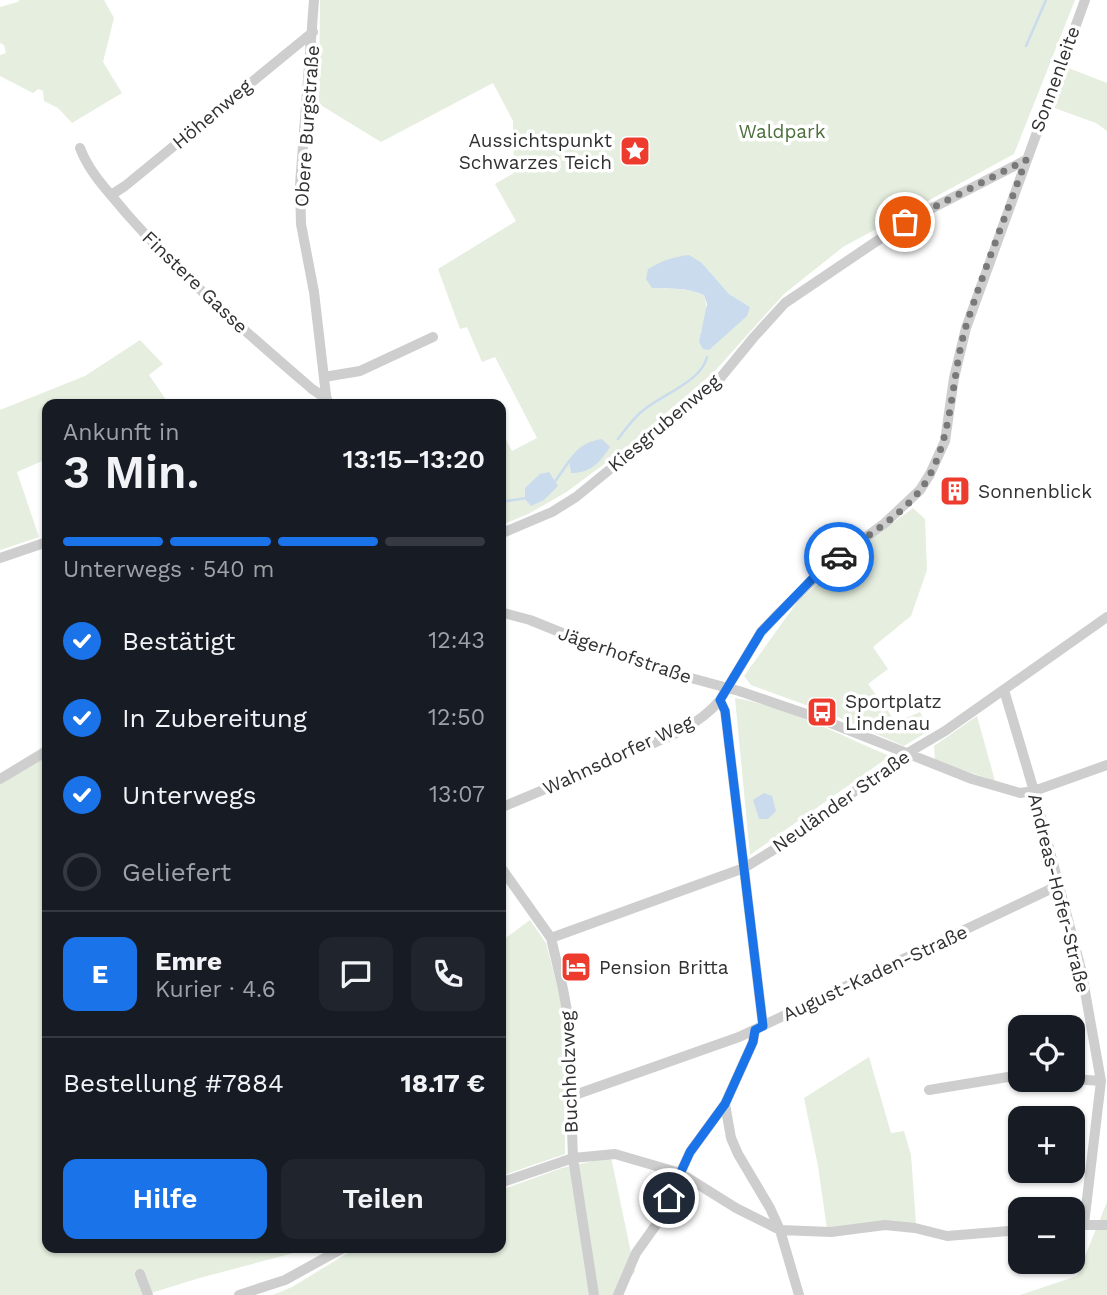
<!DOCTYPE html>
<html lang="de">
<meta charset="utf-8">
<style>
:root{--surface:#171b24;--page:#20242c;--text:#f1f3f6;--muted:#9ea1a6;--line:#363941;--accent:#1a73e8}
body{margin:0;font-family:"Work Sans",sans-serif;background:var(--page);color:var(--text);height:100vh;display:flex;flex-direction:column;font-size:26px;white-space:nowrap}
*{box-sizing:border-box;margin:0}
p{font-size:23px;color:var(--muted)}
.icon{flex:none;width:38px;height:38px;fill:none;stroke:currentColor;stroke-width:2;stroke-linecap:round;stroke-linejoin:round}
.map{position:relative;flex:1;overflow:hidden}
.sheet{position:absolute;left:42px;top:399px;width:464px;height:854px;display:flex;flex-direction:column;background:var(--surface);border-radius:14px;box-shadow:0 2px 5px #0004}
.sheet>*{flex:none}
.controls{position:absolute;left:1008px;top:1015px;display:grid;gap:14px}
.controls a{display:grid;place-items:center;width:77px;height:77px;border-radius:14px;background:var(--surface);box-shadow:0 2px 5px #0004;font-size:35px}
.pin{position:absolute;display:grid;place-items:center;width:60px;height:60px;color:#fff;margin:-30px;border:4px solid #fff;border-radius:50%;box-shadow:0 2px 7px #0007}
.courier{position:absolute;display:grid;place-items:center;width:70px;height:70px;margin:-35px;border:5px solid #1a73e8;border-radius:50%;background:#fff;color:#222;box-shadow:0 2px 9px #0007}
.head em{font-style:normal;font-weight:600}
.head div{display:flex;flex-direction:column-reverse}
.head{display:flex;align-items:center;justify-content:space-between;height:119px;padding:0 21px}
h1{font-size:46px;font-weight:600;line-height:52px}
.bar{display:grid;grid-template-columns:repeat(4,1fr);gap:10px 7px;align-content:center;height:84px;padding:0 21px}
.bar i{height:9px;border-radius:5px;background:var(--line)}
.bar .selected{background:var(--accent)}
.bar p{grid-column:span 4}
.line{display:flex;align-items:center;gap:18px;padding:0 21px;border-top:2px solid var(--line)}
.line div{flex:1}
.round{display:grid;place-items:center;flex:none;width:74px;height:74px;border-radius:14px;background:var(--page)}
ol{padding:0 21px;list-style:none}
li{display:flex;align-items:center;gap:21px;height:77px}
li p{margin-inline-start:auto}
li .icon{padding:7px;border-radius:50%;background:var(--accent);color:#fff;stroke-width:4}
li:last-child{color:var(--muted)}
li i{width:38px;height:38px;border:4px solid var(--line);border-radius:50%}
.cta{display:flex;gap:14px;margin-top:auto;padding:14px 21px}
.cta a{flex:1;height:80px;border-radius:14px;background:var(--accent);color:#fff;font-size:28px;font-weight:600;line-height:80px;text-align:center}
.cta a+a{background:var(--page);color:var(--text)}
.map>svg:first-child{display:block}
.green{fill:#e5eedf;fill-rule:evenodd}
.water{fill:#cadbee}
.lines{fill:none;stroke-linecap:round;stroke-linejoin:round}
.stream{stroke:#cadbee;stroke-width:2.5}
.minor{stroke:#cecece;stroke-width:10}
.done{stroke:#797979;stroke-width:7;stroke-dasharray:0 12.6}
.route{stroke:#1a73e8;stroke-width:9}
.labels{text-anchor:middle;dominant-baseline:central;stroke-width:7;stroke-linejoin:round;paint-order:stroke}
.street-label{font-size:19px;fill:#313131;stroke:#fff}
.park-label{font-size:19px;fill:#4c6f3b;stroke:#fff}
.poi-label{font-size:19px;fill:#313131;stroke:#fff;text-anchor:start}
</style>
<div class="map">
<svg width="1107" height="1295" viewBox="0 0 1107 1295">
<rect width="100%" height="100%" fill="#fff"/>
<path class="green" d="M19,0H104L114,18L103,62L122,93L72,123L58,108L44,101L43,91L38,89L33,93L0,76V55L6,53L4,45L0,43V7L18,2Z
M320,0H1075L1014,154L843,247L784,294L714,372L622,451L565,493L528,514L501,525V440L505,438L512,451L537,438L495,357L482,362L467,327L460,329L438,269L516,221L495,184L514,173L513,121L493,83L381,142L319,104ZM702,263L729,294L750,307L700,333C707,322 708,308 704,295C686,287 671,289 652,288Z
M1063,66L1107,83V131L1096,123L1049,106Z
M140,340L163,364L149,375L169,404H47V459L17,472L39,537L0,550V410L85,376Z
M913,508L925,519L927,570L911,616L873,647L888,669L868,684L896,722L920,712L930,730L904,746L833,715L751,685L744,676L798,601L855,551Z
M735,698C788,707 840,735 890,756L750,855Z
M977,716L995,781L935,760L934,746Z
M47,744V1248H312L196,1279L145,1295H0V774Z
M530,920L546,943L564,1012L565,1154L501,1176L500,942Z
M869,1057L891,1133L904,1131L911,1155L916,1224L827,1229L818,1166L804,1098Z
M611,1157L635,1272L615,1295H273L292,1287L356,1248H500L501,1190L562,1168Z
M1107,1202V1295H1020L1077,1276Z"/>
<path class="water" d="M689,255L702,263L729,294L750,307L747,316L709,350L703,349L699,342L707,304L704,295C686,287 671,289 652,288L646,279L648,269C662,261 672,257 689,255Z
M602,439L610,447C600,463 590,473 571,473L569,460C577,448 587,441 602,439Z
M549,472L558,486L544,500L531,506L525,499V488L540,474Z
M764,793L772,796L776,811L768,819H759L753,800Z"/>
<g class="lines">
<path class="stream" d="M1026,46L1046,0
M618,439C625,430 632,420 640,413C659,395 701,383 707,357
M554,483L570,460
M500,502L527,498"/>
<path class="minor" d="M314,0L300,185L301,224L314,292L327,404
M80,148C90,174 109,192 126,213C183,278 247,333 312,389L327,399
M111,195L125,186L313,32
M324,377L360,371L433,337
M500,534L552,512L576,497L717,382L754,337L785,303L905,222L1026,160
M0,558L47,542
M500,612L530,620L639,664L739,691L818,718L972,779L1020,793L1034,791L1107,765
M1004,690L1034,791L1081,969L1101,1081L1084,1224
M720,700L725,711L763,1026
M0,779L47,751
M500,808C539,792 578,775 616,758C651,744 696,730 720,700L761,632L777,615L828,565L885,523L920,490L930,474L945,441L954,378L966,328L1085,0
M500,866L551,938L563,989L568,1016L573,1158L594,1295
M551,938L744,868L775,849L906,754L945,731L1107,617
M755,1030L753,1042L725,1104L731,1138L738,1154L770,1208L780,1230L799,1295
M1073,1079L1101,1081
M929,1090L1020,1075
M569,1097L739,1037L1059,885
M500,1183L573,1158L615,1154L680,1173L736,1208L780,1230L831,1232L885,1225L915,1228L947,1236L1020,1230
M1073,1225H1107
M140,1274L148,1295
M239,1295L285,1280L343,1248
M618,1295L636,1253L658,1222L690,1152L725,1104"/>
</g>
<g class="lines">
<path class="done" d="M839,557C866,536 900,517 921,489C954,444 950,379 966,326C984,270 1006,215 1026,160L905,222"/>
<path class="route" d="M669,1198L690,1152L725,1104L753,1042L755,1030L763,1026L725,711L720,700L761,632L813,578L839,557"/>
</g>
<defs>
<g id="sight-square" transform="scale(1.575)"><rect x="-9" y="-9" width="18" height="18" rx="4" fill="#ed3b2e" stroke="#fff"/><path d="M0-6L1.8-2.2L6-1.7L2.9 1.2L3.7 5.4L0 3.3L-3.7 5.4L-2.9 1.2L-6-1.7L-1.8-2.2Z" fill="#fff"/></g>
<g id="building-square" transform="scale(1.575)"><rect x="-9" y="-9" width="18" height="18" rx="4" fill="#ed3b2e" stroke="#fff"/><path d="M-4-6H4V6H1V3H-1V6H-4ZM-2.5-4.3h1.7v1.8h-1.7ZM.8-4.3h1.7v1.8H.8ZM-2.5-1h1.7V.8h-1.7ZM.8-1h1.7V.8H.8Z" fill="#fff"/></g>
<g id="bus-square" transform="scale(1.575)"><rect x="-9" y="-9" width="18" height="18" rx="4" fill="#ed3b2e" stroke="#fff"/><path d="M-5-6H5V4H4V6H2V4H-2V6H-4V4H-5ZM-3.5-4V0h7V-4ZM-3.5 1.2v1.5H-2V1.2ZM2 1.2v1.5H3.5V1.2Z" fill="#fff"/></g>
<g id="hotel-square" transform="scale(1.575)"><rect x="-9" y="-9" width="18" height="18" rx="4" fill="#ed3b2e" stroke="#fff"/><path d="M-6-4.5h1.5V1H6V5H4.5V3h-9V5H-6ZM-4 0a1.8 1.8 0 1 1 3.6 0ZM.5 0V-2.5h3Q6-2.5 6 0Z" fill="#fff"/></g>
</defs>
<g fill-rule="evenodd">
<use href="#sight-square" x="635" y="151"/>
<use href="#building-square" x="955" y="491"/>
<use href="#bus-square" x="822" y="712"/>
<use href="#hotel-square" x="576" y="967"/>
</g>
<g class="labels">
<g class="street-label">
<text transform="translate(1055 79) rotate(-70)">Sonnenleite</text>
<text transform="translate(212 114) rotate(-40)">Höhenweg</text>
<text transform="translate(307 126) rotate(-86)">Obere Burgstraße</text>
<text transform="translate(195 282) rotate(44)">Finstere Gasse</text>
<text transform="translate(664 423) rotate(-40)">Kiesgrubenweg</text>
<text transform="translate(625 655) rotate(19)">Jägerhofstraße</text>
<text transform="translate(618 755) rotate(-25)">Wahnsdorfer Weg</text>
<text transform="translate(841 801) rotate(-35)">Neuländer Straße</text>
<text transform="translate(1059 893) rotate(76)">Andreas-Hofer-Straße</text>
<text transform="translate(875 973) rotate(-25)">August-Kaden-Straße</text>
<text transform="translate(569 1072) rotate(-92)">Buchholzweg</text>
</g>
<g class="park-label">
<text x="782" y="131">Waldpark</text>
</g>
<g class="poi-label">
<text x="612" y="140" text-anchor="end">Aussichtspunkt<tspan x="612" dy="22">Schwarzes Teich</tspan></text>
<text x="978" y="491">Sonnenblick</text>
<text x="845" y="701">Sportplatz<tspan x="845" dy="22">Lindenau</tspan></text>
<text x="599" y="967">Pension Britta</text>
</g>
</g>
</svg>
<div class="controls">
<a><svg class="icon" aria-label="locate" viewBox="0 0 24 24"><circle cx="12" cy="12" r="6"/><path d="M12 2v4M12 18v4M2 12h4M18 12h4"/></svg></a>
<a>+</a>
<a>−</a>
</div>
<div class="pin" style="left:905px;top:222px;background:#ea580c"><svg class="icon" aria-label="bag" viewBox="0 0 24 24"><path d="M5 8h14l-1 12H6zM9 8a3 3 0 0 1 6 0"/></svg></div>
<div class="pin" style="left:669px;top:1198px;background:#1f2937"><svg class="icon" aria-label="home" viewBox="0 0 24 24"><path d="M3 11l9-7 9 7M6 9v11h12V9"/></svg></div>
<div class="courier" style="left:839px;top:557px"><svg class="icon" aria-label="car" viewBox="0 0 24 24"><path d="M5 17H2v-5l4-1 3-4h7l3 4 3 1v5h-3M9 17h6M6 11h13"/><circle cx="7" cy="17" r="2"/><circle cx="17" cy="17" r="2"/></svg></div>
<section class="sheet">
<div class="head"><div><h1>3 Min.</h1><p>Ankunft in</p></div><em>13:15–13:20</em></div>
<div class="bar"><i class="selected"></i><i class="selected"></i><i class="selected"></i><i></i><p>Unterwegs · 540 m</p></div>
<ol>
<li><svg class="icon" aria-label="check" viewBox="0 0 24 24"><path d="M5 12l5 5 9-10"/></svg>Bestätigt<p>12:43</p></li>
<li><svg class="icon" aria-label="check" viewBox="0 0 24 24"><path d="M5 12l5 5 9-10"/></svg>In Zubereitung<p>12:50</p></li>
<li><svg class="icon" aria-label="check" viewBox="0 0 24 24"><path d="M5 12l5 5 9-10"/></svg>Unterwegs<p>13:07</p></li>
<li><i></i>Geliefert</li>
</ol>
<div class="line" style="height:126px"><b class="round" style="background:var(--accent);color:#fff">E</b><div><b>Emre</b><p>Kurier · 4.6</p></div><a class="round"><svg class="icon" aria-label="chat" viewBox="0 0 24 24"><path d="M4 5h16v11H9l-5 4z"/></svg></a><a class="round"><svg class="icon" aria-label="phone" viewBox="0 0 24 24"><path d="M5 4h4l2 5-3 2q2 4 5 5l2-3 5 2v4C11 20 4 13 5 4z"/></svg></a></div>
<div class="line" style="height:91px"><div>Bestellung #7884</div><b>18.17 €</b></div>
<div class="cta"><a>Hilfe</a><a>Teilen</a></div>
</section>
</div>
